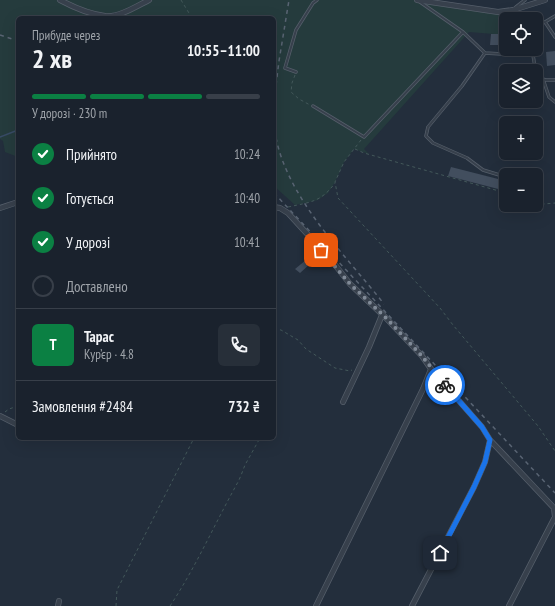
<!DOCTYPE html>
<html lang="uk">
<meta charset="utf-8">
<style>
:root{--surface:#1a222d;--page:#272f39;--text:#f1f3f6;--muted:#9fa4aa;--line:#383f49;--accent:#0b8043}
body{margin:0;font-family:"PT Sans Narrow",sans-serif;background:var(--page);color:var(--text);height:100vh;display:flex;flex-direction:column;font-size:15px;white-space:nowrap}
*{box-sizing:border-box;margin:0}
p{font-size:13px;color:var(--muted)}
.icon{flex:none;width:22px;height:22px;fill:none;stroke:currentColor;stroke-width:2;stroke-linecap:round;stroke-linejoin:round}
.map{position:relative;flex:1;overflow:hidden}
.details{position:absolute;left:16px;top:16px;width:260px;height:424px;display:flex;flex-direction:column;background:var(--surface);border-radius:6px;box-shadow:0 4px 16px #0002,0 0 0 1px var(--line)}
.details>*{flex:none}
.fabs{position:absolute;left:499px;top:12px;display:grid;gap:8px}
.fabs a{display:grid;place-items:center;width:44px;height:44px;border-radius:6px;background:var(--surface);box-shadow:0 4px 16px #0002,0 0 0 1px var(--line);font-size:20px}
.pin{position:absolute;display:grid;place-items:center;width:34px;height:34px;color:#fff;margin:-17px;border-radius:8px;box-shadow:0 2px 6px #0006}
.courier{position:absolute;display:grid;place-items:center;width:40px;height:40px;margin:-20px;border:3px solid #1a73e8;border-radius:50%;background:#fff;color:#222;box-shadow:0 1px 5px #0007}
.overview em{font-style:normal;font-weight:600}
.overview div{display:flex;flex-direction:column-reverse}
.overview{display:flex;align-items:center;justify-content:space-between;height:68px;padding:0 16px}
h1{font-size:26px;font-weight:600;line-height:30px}
.bar{display:grid;grid-template-columns:repeat(4,1fr);gap:6px 4px;align-content:center;height:48px;padding:0 16px}
.bar i{height:5px;border-radius:3px;background:var(--line)}
.bar .current{background:var(--accent)}
.bar p{grid-column:span 4}
.line{display:flex;align-items:center;gap:10px;padding:0 16px;border-top:1px solid var(--line)}
.line div{flex:1}
.round{display:grid;place-items:center;flex:none;width:42px;height:42px;border-radius:6px;background:var(--page)}
ol{padding:0 16px;list-style:none}
li{display:flex;align-items:center;gap:12px;height:44px}
li p{margin-inline-start:auto}
li .icon{padding:4px;border-radius:50%;background:var(--accent);color:#fff;stroke-width:4}
li:last-child{color:var(--muted)}
li i{width:22px;height:22px;border:2px solid var(--line);border-radius:50%}
.map>svg:first-child{display:block}
.green{fill:#253b3d}
.lines{fill:none;stroke-linecap:round;stroke-linejoin:round}
.stream{stroke:#384b66;stroke-width:1.5}
.building{fill:#424e5e}
.lane-casing{stroke:#555e6a;stroke-width:3.5}
.street-casing{stroke:#555e6a;stroke-width:6}
.path{stroke:#43585a;stroke-width:1;stroke-dasharray:3 3;stroke-linecap:butt}
.lane{stroke:#37404c;stroke-width:2}
.street{stroke:#37404c;stroke-width:4.5}
.rail{stroke:#596473;stroke-width:1.5;stroke-dasharray:4 4;stroke-linecap:butt}
.done{stroke:#808a97;stroke-width:4;stroke-dasharray:0 7.2}
.route{stroke:#1a73e8;stroke-width:5}
</style>
<div class="map">
<svg width="555" height="606" viewBox="0 0 555 606">
<rect width="100%" height="100%" fill="#232e3c"/>
<path class="green" d="M0,0H417L498,12L513,10L522,19H506V35L469,32L364,149L369,154L354,149L344,162L335,182L328,193L318,200L295,205L274,186V18H18V157L5,152L3,141L0,139Z"/>
<g class="lines">
<path class="stream" d="M0,137L18,130"/>
</g>
<path class="building" d="M491,34H502L501,45H490Z
M555,51V65L547,66L546,52Z
M451,167L506,181V191L448,176Z
M306,260L310,264L300,273L295,269Z"/>
<g class="lines">
<g class="lane-casing">
<path id="lane" d="M516,7L525,0
M513,10L522,19
M545,22L555,37
M536,24L545,22L555,16
M463,32L485,53L462,86L428,127L426,136L433,143L467,158L483,170L506,177
M532,49L535,67L539,78L546,80H555
M485,53L517,55
M296,72L285,68L296,30L313,3L317,0
M543,79L549,97L555,102
M313,106L364,137L463,32L420,2"/>
</g>
<g class="street-casing">
<path id="street" d="M60,0C73,7 89,14 105,16C118,18 137,6 149,0
M417,0L498,12L513,10L545,0
M274,207L280,208L288,213L332,261L350,284L385,317L422,356L431,369L423,389L316,606
M0,208L18,202
M431,369L482,427L490,440L554,508L555,517L509,606
M343,402L369,347L382,315
M0,416L18,425
M58,606L59,601
M412,606L474,487L485,462L490,440"/>
</g>
<path class="path" d="M181,0L192,18
M295,75L292,83L291,92L299,99L310,105
M361,140L344,162L335,182L338,198L440,308L453,325L538,426L555,451
M355,149L364,153L506,193
M536,201L544,204L555,203
M288,207C311,202 321,202 335,183
M274,329L281,330L298,340L306,349L335,368L350,371L352,370
M5,412L9,409L18,406
M116,606L117,590L194,438
M170,606C196,567 215,523 238,482C241,476 243,470 245,465C250,456 255,447 260,438"/>
<use href="#lane" class="lane"/>
<use href="#street" class="street"/>
<path class="rail" d="M0,35L18,41
M274,101L279,61L289,0
M274,122C278,190 344,253 384,304
M274,193L555,493"/>
</g>
<g class="lines">
<path class="done" d="M321,250L350,284L385,317L422,356L445,385"/>
<path class="route" d="M440,553L474,487L485,462L490,440L482,427L445,385"/>
</g>
</svg>
<div class="fabs">
<a><svg class="icon" aria-label="locate" viewBox="0 0 24 24"><circle cx="12" cy="12" r="6"/><path d="M12 2v4M12 18v4M2 12h4M18 12h4"/></svg></a>
<a><svg class="icon" aria-label="layers" viewBox="0 0 24 24"><path d="M12 4l9 5-9 5-9-5zM3 14l9 5 9-5"/></svg></a>
<a>+</a>
<a>−</a>
</div>
<div class="pin" style="left:321px;top:250px;background:#ea580c"><svg class="icon" aria-label="bag" viewBox="0 0 24 24"><path d="M5 8h14l-1 12H6zM9 8a3 3 0 0 1 6 0"/></svg></div>
<div class="pin" style="left:440px;top:553px;background:#1f2937"><svg class="icon" aria-label="home" viewBox="0 0 24 24"><path d="M3 11l9-7 9 7M6 9v11h12V9"/></svg></div>
<div class="courier" style="left:445px;top:385px"><svg class="icon" aria-label="bike" viewBox="0 0 24 24"><circle cx="6" cy="16" r="4"/><circle cx="18" cy="16" r="4"/><path d="M6 16l4-8h5l3 8M10 8l3 8H6M13 5h3"/></svg></div>
<section class="details">
<div class="overview"><div><h1>2 хв</h1><p>Прибуде через</p></div><em>10:55–11:00</em></div>
<div class="bar"><i class="current"></i><i class="current"></i><i class="current"></i><i></i><p>У дорозі · 230 m</p></div>
<ol>
<li><svg class="icon" aria-label="check" viewBox="0 0 24 24"><path d="M5 12l5 5 9-10"/></svg>Прийнято<p>10:24</p></li>
<li><svg class="icon" aria-label="check" viewBox="0 0 24 24"><path d="M5 12l5 5 9-10"/></svg>Готується<p>10:40</p></li>
<li><svg class="icon" aria-label="check" viewBox="0 0 24 24"><path d="M5 12l5 5 9-10"/></svg>У дорозі<p>10:41</p></li>
<li><i></i>Доставлено</li>
</ol>
<div class="line" style="height:72px"><b class="round" style="background:var(--accent);color:#fff">Т</b><div><b>Тарас</b><p>Кур’єр · 4.8</p></div><a class="round"><svg class="icon" aria-label="phone" viewBox="0 0 24 24"><path d="M5 4h4l2 5-3 2q2 4 5 5l2-3 5 2v4C11 20 4 13 5 4z"/></svg></a></div>
<div class="line" style="height:52px"><div>Замовлення #2484</div><b>732 ₴</b></div>
</section>
</div>
